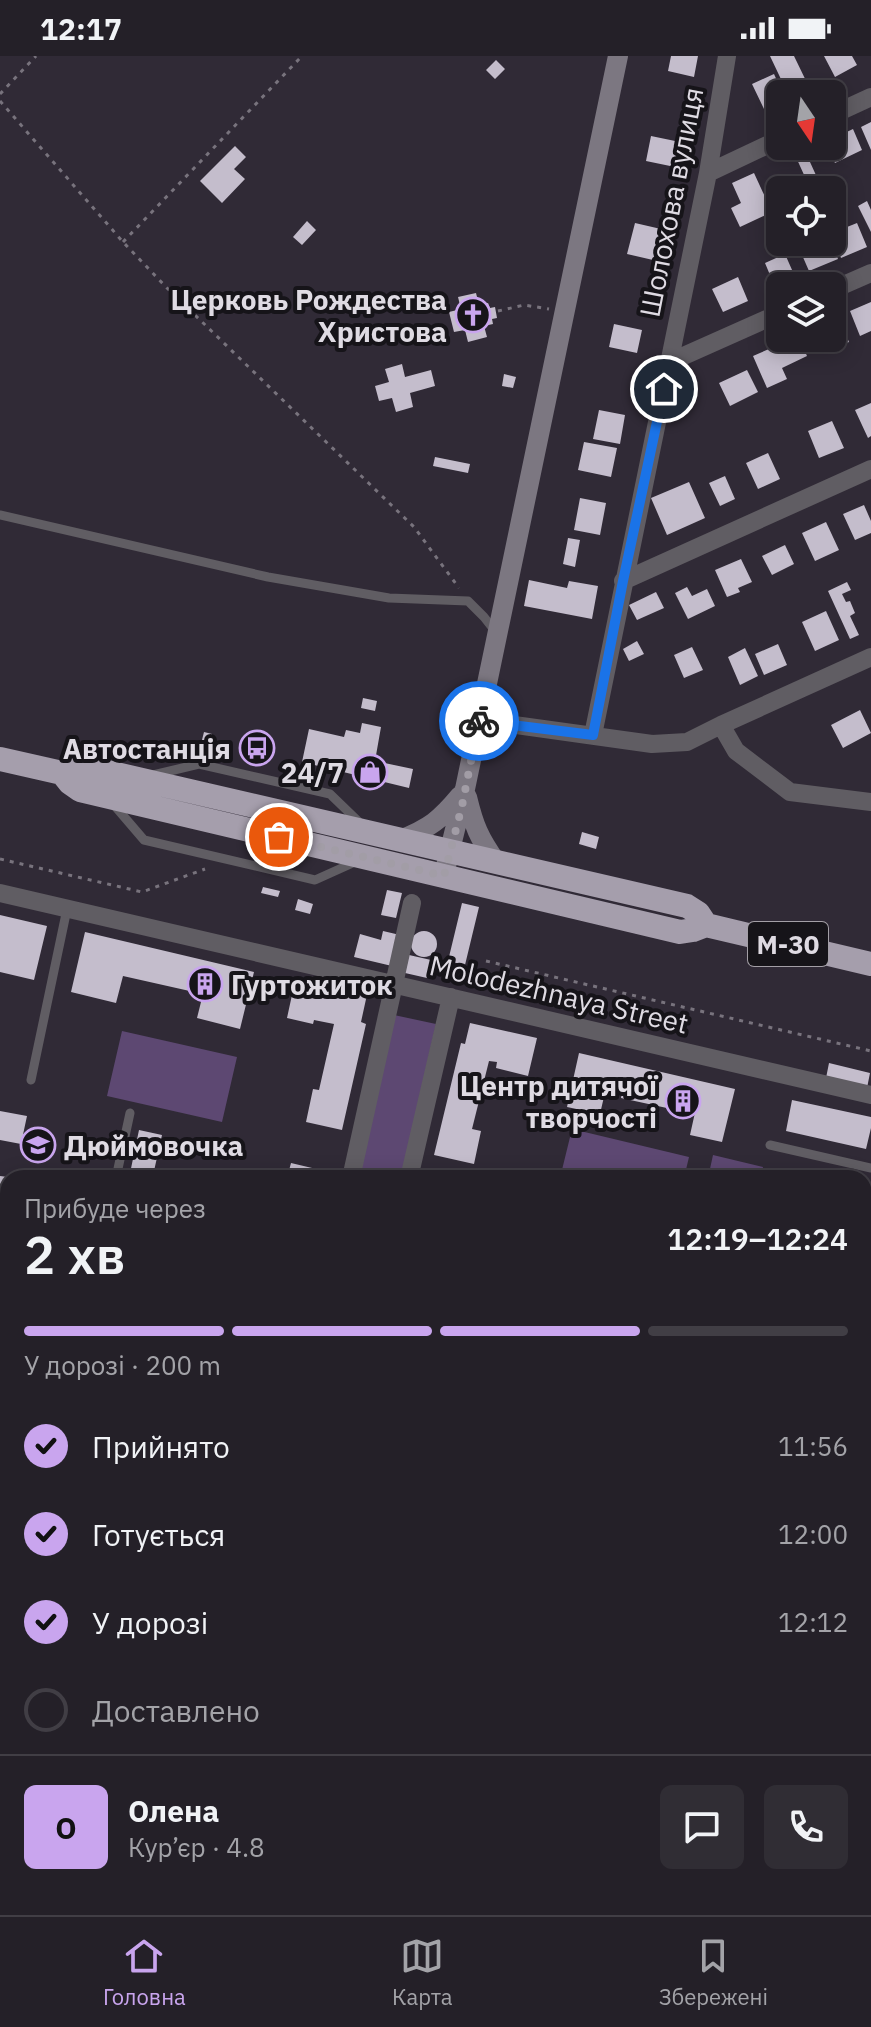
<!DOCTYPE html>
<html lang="uk">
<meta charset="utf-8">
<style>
:root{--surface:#242028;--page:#302d34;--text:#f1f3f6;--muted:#a3a3a8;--line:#413e45;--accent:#c9a5ee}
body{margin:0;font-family:"IBM Plex Sans",sans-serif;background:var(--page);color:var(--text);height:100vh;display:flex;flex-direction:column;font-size:30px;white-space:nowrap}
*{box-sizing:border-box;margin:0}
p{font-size:26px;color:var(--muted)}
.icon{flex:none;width:44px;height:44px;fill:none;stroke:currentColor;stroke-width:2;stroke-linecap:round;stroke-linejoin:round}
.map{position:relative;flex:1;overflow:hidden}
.details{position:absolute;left:0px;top:1114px;width:872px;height:746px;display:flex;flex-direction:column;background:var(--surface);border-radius:24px 24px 0 0;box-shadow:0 4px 20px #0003,0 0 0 2px var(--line)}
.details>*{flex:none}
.needle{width:52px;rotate:167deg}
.controls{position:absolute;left:766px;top:24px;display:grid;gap:16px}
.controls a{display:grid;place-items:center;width:80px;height:80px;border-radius:12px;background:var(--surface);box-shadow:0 4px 20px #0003,0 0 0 2px var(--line);font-size:40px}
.pin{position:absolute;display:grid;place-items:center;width:68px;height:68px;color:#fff;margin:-34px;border:4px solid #fff;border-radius:50%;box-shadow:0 2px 8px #0007}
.courier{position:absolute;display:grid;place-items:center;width:80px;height:80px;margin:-40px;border:6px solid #1a73e8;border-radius:50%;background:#fff;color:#222;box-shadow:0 2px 10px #0007}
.summary em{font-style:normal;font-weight:600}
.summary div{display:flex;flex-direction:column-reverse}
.summary{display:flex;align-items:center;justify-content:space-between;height:136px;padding:0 24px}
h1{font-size:52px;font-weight:600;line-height:60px}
.bar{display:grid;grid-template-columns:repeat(4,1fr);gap:12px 8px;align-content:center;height:96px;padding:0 24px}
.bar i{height:10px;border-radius:6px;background:var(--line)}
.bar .on{background:var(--accent)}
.bar p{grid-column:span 4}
.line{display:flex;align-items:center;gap:20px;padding:0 24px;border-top:2px solid var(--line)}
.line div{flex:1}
.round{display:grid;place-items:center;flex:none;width:84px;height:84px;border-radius:12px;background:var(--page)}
ol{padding:0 24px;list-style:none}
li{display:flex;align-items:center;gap:24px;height:88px}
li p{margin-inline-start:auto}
li .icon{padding:8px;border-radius:50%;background:var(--accent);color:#111;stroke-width:4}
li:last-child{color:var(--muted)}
li i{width:44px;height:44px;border:4px solid var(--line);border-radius:50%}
.status{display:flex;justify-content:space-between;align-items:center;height:56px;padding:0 40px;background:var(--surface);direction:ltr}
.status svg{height:22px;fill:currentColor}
.dock{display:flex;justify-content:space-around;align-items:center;height:112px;border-top:2px solid var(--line);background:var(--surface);font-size:22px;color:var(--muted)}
.dock a{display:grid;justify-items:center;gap:4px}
.dock .on{color:var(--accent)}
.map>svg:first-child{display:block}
.green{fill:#5d4872}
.building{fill:#c4bdcc}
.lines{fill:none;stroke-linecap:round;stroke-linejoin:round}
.path{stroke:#78737d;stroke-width:3;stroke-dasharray:4 6;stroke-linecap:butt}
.lane{stroke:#605d63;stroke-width:9}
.street{stroke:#605d63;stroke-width:18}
.secondary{stroke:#7c7781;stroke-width:20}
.highway{stroke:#a59eac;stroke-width:24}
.done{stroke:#a29da6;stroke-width:8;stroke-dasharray:0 14.4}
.route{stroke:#1a73e8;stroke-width:10}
.labels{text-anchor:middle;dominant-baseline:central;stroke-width:8;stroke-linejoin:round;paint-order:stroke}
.shield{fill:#161419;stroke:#a39fa6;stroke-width:2}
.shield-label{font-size:26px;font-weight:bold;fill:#dfdbe3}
.street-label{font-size:28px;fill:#dfdbe3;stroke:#161419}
.poi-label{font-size:28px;font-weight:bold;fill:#dfdbe3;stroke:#161419;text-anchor:end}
</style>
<div class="status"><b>12:17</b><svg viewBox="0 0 49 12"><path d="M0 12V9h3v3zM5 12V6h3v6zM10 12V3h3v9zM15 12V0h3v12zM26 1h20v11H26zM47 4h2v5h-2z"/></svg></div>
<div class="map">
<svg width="871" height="1859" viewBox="0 0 871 1859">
<rect width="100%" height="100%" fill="#302a36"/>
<path class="green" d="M394,959L436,968L401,1122H357Z
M122,975L237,1001L222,1066L107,1040Z
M572,1073L689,1101L684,1122H560Z
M713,1099L763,1111L761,1122H708Z"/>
<path class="building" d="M671,0H698L694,21L668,15Z
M770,0H794L809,31L795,38H788Z
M824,0H852L857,9L835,21Z
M496,4L505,13L495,23L486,14Z
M774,18L783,38H780V45L764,53L752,28Z
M871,66V94L861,71Z
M853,73L862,94L835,107L827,90H832V83Z
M651,80L680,86L675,111L646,105Z
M235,90L246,101L234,113L245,123L222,147L200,125Z
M805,95L820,128L810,132L795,99Z
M754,117L772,156L740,171L731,152L741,147L732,127Z
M867,145L871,154V176L858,150Z
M307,165L316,174L302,189L293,181Z
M635,167L661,173L653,204L627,198Z
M857,167L867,191L841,202L832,177Z
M814,186H831L838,203L809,215L799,192Z
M785,198L796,223L775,231L765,207Z
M738,221L748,245L723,256L712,233Z
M476,237L479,249L488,247L490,252L495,251L497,262L492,263L493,268L484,270L487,281L468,286L465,274L454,276L449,256L461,253L458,241Z
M871,246V275L860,280L850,255Z
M836,256L849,286L820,298L813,282H832V258Z
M614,268L642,274L637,297L609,291Z
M794,282H799L807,300L782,312L787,323L767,332L753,300Z
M402,308L405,321L431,314L435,330L410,337L413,351L396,356L392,342L379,345L375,330L389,326L385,313Z
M747,314L758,336L730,350L719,327Z
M504,318L516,321L513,332L502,330Z
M871,347V380L868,382L855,354Z
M599,354L625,359L620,388L593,383Z
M832,365L844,392L819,402L808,375Z
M584,386L617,392L611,421L578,414Z
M768,397L780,423L758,433L746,407Z
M435,401L470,408L468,417L433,410Z
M725,420L735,443L720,450L709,427Z
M689,426L705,462L667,479L651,442Z
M580,442L606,447L600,479L574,474Z
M864,449L871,465V477L855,484L843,458Z
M826,466L839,494L815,505L802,477Z
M568,482L580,484L575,511L563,508Z
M785,489L794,508L772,519L762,500Z
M741,503L752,526L738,532L740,536L727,541L715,514Z
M529,524L567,532L569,525L598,530L592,563L524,550Z
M847,526L851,534L842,538L846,546L850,545L855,557L850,560L859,579L850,583L828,535Z
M687,531L692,540L707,533L715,550L688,563L675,537Z
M656,536L664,552L637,564L629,549Z
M826,555L839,584L815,595L802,566Z
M637,585L644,598L629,605L623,593Z
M778,588L787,609L764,619L755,598Z
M692,591L703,614L684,622L674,599Z
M745,592L758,620L740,629L728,601Z
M363,642L377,645L375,655L361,652Z
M860,654L871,677L843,692L831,669Z
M362,667L381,671L375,705L413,713L409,732L302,706L309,673L344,681L346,674L360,677Z
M204,676L212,678L210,686L202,684Z
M248,684L268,689L266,700L245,694Z
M582,776L599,781L596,793L579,788Z
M263,831L280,835L278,841L261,837Z
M387,834L402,837L396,862L381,859Z
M298,843L313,848L310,858L295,854Z
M462,847L479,851L465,909L448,905Z
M0,859L47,870L34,924L0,916Z
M411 888a13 13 0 1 1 26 0a13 13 0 1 1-26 0Z
M383,875L400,879L392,910L354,901L360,878L381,884Z
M85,876L254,916L240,973L197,962L203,938L123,920L116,947L71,936Z
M409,899L440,906L437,918L428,916L427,922L405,917Z
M314,923L368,934L361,966L366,968L342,1074L306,1066L313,1033L319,1034L334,968L314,964L313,968L287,962L295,925L313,929Z
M470,967L537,982L528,1020L496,1012L497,1006L489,1005L472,1073L481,1075L474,1108L434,1099L461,987L465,988Z
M579,997L735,1033L722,1086L690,1079L696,1052L678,1048L676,1054L621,1042L622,1036L606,1032L600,1058L567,1051Z
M829,1007L870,1017L867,1032L826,1022Z
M792,1044L871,1061V1072L866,1093L786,1075Z
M0,1055L27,1060L21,1088L0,1084Z
M139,1074L162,1079L154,1115L172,1119L171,1122H129Z
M291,1107L329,1116L328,1122H287Z
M0,1120L8,1121L6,1151L0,1150Z
M864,1231L871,1233V1373L864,1372Z
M7,1368H8V1403L0,1401Z
M864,1467L871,1468V1500L864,1499Z
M0,1708L8,1710V1740L0,1738Z
M864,1715L871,1716V1771L865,1797Z
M0,1810L8,1812V1847L0,1845Z
M36,1852H100L99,1859H62Z
M517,1852H603L629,1858L516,1859Z"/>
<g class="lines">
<path class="path" d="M0,38L36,0
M0,45L123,186L167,232L414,471L459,532
M123,186L302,0
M498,255L524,249L549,253
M0,803L142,836L205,813
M486,905L871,995"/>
<path class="lane" d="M0,459L268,521L389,542L468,545L484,561L495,575
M153,719L199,708L330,738L361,768
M114,749L144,784L315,824L355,806
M31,1024L67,853
M770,1089L871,1112
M116,1122L130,1057
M864,1185L871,1156
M0,1243L8,1244
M0,1318L8,1280
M0,1668L8,1669
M788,1852L790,1859"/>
<path class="street" d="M832,59L871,41
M708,117L780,83
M832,234L871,217
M670,306L780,257
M623,525L871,413
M479,664L652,688L687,686L721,669L871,601
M721,669L736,695L790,736L871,746
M593,679L708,117L727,0
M0,837L871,1039
M351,1122L412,847
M409,1122L451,941
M0,1332L8,1334
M864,1531L871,1533
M0,1772L8,1774
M340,1852L370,1859
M121,1859L123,1852
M302,1859L303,1852"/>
<path class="secondary" d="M467,741C474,770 479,782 496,806
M400,784C430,772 440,764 460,740
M446,810L465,733L618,0"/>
<path class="highway" d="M0,703L62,717L73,713L86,711L687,850L698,857L706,869
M62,717L70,727L80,734L680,876L693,874L706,869L871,908"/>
</g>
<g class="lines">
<path class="done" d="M279,781L444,820L462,750L479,665"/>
<path class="route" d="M479,665L593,679L623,525L664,333"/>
</g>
<defs>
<g id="church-ring" transform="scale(1.8)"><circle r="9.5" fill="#161419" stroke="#c9a5ee" stroke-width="1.5"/><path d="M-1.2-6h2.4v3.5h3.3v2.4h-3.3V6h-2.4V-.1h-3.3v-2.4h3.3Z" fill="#c9a5ee"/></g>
<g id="bus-ring" transform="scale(1.8)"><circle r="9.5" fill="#161419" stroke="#c9a5ee" stroke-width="1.5"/><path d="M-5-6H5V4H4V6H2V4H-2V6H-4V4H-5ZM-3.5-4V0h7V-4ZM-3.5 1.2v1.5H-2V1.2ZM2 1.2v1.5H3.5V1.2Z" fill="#c9a5ee"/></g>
<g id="shop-ring" transform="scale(1.8)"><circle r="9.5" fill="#161419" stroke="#c9a5ee" stroke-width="1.5"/><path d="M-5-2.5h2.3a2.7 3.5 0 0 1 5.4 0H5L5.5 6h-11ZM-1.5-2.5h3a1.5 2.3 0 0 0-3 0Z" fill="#c9a5ee"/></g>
<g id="building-ring" transform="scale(1.8)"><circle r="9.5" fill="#161419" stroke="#c9a5ee" stroke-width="1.5"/><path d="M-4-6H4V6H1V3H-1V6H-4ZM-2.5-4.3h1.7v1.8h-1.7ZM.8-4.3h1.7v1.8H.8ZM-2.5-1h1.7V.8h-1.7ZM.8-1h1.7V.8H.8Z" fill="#c9a5ee"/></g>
<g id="school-ring" transform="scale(1.8)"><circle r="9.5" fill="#161419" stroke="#c9a5ee" stroke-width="1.5"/><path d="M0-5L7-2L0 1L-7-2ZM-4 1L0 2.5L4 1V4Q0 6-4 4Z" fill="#c9a5ee"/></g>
</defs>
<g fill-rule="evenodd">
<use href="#church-ring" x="473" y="259"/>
<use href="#bus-ring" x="257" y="692"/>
<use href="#shop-ring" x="370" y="716"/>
<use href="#building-ring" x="205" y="928"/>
<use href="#building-ring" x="683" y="1045"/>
<use href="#school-ring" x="38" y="1089"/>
</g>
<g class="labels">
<rect class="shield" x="748" y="866" width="80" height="44" rx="6"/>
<g class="shield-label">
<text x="788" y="888">М-30</text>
</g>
<g class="street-label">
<text transform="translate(671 146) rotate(-79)">Шолохова вулиця</text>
<text transform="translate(559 938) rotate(13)">Molodezhnaya Street</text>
</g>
<g class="poi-label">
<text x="447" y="243">Церковь Рождества<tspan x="447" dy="32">Христова</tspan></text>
<text x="231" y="692">Автостанція</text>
<text x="344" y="716">24/7</text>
<text x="231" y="928" text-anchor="start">Гуртожиток</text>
<text x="657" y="1029">Центр дитячої<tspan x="657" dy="32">творчості</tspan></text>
<text x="64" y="1089" text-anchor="start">Дюймовочка</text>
</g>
</g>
</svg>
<div class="controls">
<a><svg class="needle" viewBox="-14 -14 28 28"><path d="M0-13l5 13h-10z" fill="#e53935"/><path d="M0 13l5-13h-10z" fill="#a3a3a8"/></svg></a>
<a><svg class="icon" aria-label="locate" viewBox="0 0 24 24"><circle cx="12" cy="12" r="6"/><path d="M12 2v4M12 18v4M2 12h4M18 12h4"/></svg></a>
<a><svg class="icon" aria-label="layers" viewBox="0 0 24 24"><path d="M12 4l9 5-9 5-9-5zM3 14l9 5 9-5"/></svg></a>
</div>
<div class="pin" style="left:279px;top:781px;background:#ea580c"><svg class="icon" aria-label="bag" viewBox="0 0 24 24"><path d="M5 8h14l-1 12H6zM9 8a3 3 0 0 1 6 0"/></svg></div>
<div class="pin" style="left:664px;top:333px;background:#1f2937"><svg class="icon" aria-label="home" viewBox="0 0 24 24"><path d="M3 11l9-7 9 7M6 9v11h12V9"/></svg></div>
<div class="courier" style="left:479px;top:665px"><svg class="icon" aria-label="bike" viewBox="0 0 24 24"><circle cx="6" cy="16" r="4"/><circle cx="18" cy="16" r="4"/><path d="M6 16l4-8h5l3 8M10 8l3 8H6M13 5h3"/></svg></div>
<section class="details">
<div class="summary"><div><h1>2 хв</h1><p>Прибуде через</p></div><em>12:19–12:24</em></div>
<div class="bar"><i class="on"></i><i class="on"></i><i class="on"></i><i></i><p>У дорозі · 200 m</p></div>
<ol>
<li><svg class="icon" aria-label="check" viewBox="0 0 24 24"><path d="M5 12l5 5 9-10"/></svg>Прийнято<p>11:56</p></li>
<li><svg class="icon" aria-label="check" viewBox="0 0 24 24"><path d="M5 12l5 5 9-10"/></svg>Готується<p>12:00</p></li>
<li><svg class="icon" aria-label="check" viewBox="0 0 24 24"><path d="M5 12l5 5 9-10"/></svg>У дорозі<p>12:12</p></li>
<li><i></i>Доставлено</li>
</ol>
<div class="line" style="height:144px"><b class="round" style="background:var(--accent);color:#111">О</b><div><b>Олена</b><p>Кур’єр · 4.8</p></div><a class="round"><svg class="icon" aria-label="chat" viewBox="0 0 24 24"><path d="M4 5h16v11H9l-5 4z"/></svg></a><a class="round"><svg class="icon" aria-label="phone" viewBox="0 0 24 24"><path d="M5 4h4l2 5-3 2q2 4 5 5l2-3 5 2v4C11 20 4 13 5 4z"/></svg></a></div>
</section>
</div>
<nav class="dock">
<a class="on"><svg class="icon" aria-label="home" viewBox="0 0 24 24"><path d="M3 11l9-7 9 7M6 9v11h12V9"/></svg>Головна</a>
<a><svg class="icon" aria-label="map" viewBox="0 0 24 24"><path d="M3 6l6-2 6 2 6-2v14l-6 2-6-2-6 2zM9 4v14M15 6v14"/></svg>Карта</a>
<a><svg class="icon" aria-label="saved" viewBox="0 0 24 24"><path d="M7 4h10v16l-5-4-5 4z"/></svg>Збережені</a>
</nav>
